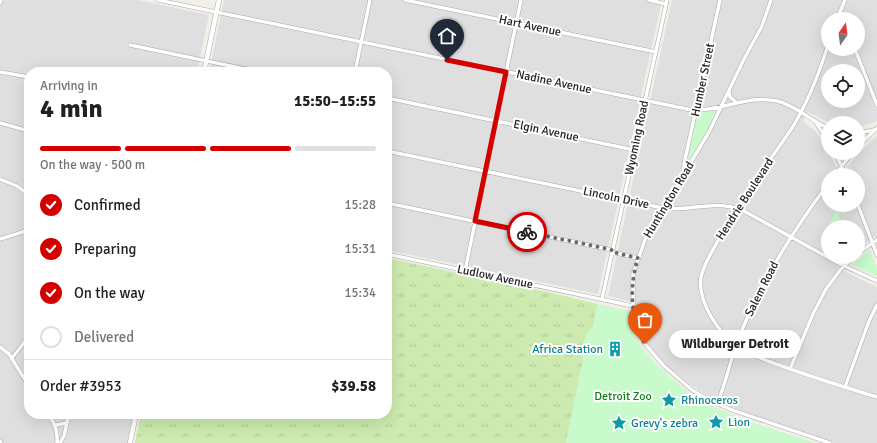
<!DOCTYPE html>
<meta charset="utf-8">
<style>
:root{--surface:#fff;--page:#f6f6f6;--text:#202124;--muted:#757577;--line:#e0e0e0;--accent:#d40000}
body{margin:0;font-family:Signika,sans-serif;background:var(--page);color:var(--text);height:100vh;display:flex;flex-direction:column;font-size:15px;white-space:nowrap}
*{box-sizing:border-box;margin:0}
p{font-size:13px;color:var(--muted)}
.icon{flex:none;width:22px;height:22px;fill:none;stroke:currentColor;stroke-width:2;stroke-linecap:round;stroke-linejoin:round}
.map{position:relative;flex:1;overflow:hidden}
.side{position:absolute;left:24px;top:67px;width:368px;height:352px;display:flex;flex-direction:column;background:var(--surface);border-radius:16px;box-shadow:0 4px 16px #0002}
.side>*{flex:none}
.needle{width:26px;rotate:14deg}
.controls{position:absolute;left:821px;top:12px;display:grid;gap:8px}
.controls a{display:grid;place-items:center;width:44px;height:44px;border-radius:50%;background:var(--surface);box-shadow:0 4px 16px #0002;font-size:20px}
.pin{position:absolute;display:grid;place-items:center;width:34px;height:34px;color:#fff;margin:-41px -17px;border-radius:50% 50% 50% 0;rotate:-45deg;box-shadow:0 0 4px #0007}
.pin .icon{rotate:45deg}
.courier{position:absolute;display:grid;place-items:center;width:40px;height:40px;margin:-20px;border:3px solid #d40000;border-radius:50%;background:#fff;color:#222;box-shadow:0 1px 5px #0007}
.bubble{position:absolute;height:28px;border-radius:14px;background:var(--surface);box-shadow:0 4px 16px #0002;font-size:13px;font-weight:800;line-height:28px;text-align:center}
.summary em{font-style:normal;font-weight:800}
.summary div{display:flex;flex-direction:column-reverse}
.summary{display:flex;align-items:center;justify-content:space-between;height:68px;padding:0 16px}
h1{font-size:26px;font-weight:800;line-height:30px}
.bar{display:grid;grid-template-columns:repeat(4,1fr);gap:6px 4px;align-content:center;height:48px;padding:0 16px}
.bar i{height:5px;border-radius:3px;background:var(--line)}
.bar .active{background:var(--accent)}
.bar p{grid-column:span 4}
.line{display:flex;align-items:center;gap:10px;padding:0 16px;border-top:1px solid var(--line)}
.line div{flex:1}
ol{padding:0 16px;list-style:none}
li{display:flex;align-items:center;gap:12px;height:44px}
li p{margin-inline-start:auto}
li .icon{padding:4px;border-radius:50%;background:var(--accent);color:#fff;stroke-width:4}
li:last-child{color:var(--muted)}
li i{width:22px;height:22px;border:2px solid var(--line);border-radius:50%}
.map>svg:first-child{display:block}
.residential{fill:#e0dfdf;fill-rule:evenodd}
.grass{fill:url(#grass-tufts)}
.park{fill:#c8facc}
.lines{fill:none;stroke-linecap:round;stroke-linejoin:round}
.minor-casing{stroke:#a9a9a9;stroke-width:4.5}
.tertiary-casing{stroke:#a9a9a9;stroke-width:5.5}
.minor{stroke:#fff;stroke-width:3.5}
.tertiary{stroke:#fff;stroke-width:4.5}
.done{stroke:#6b6a68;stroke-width:4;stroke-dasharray:0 7.2}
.route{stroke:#d40000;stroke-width:5}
.labels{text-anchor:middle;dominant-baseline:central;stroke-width:4;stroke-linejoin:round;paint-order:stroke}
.street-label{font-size:12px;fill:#222;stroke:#fff}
.culture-label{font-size:12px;fill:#0d838f;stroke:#fff;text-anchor:start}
.park-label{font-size:12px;fill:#0c8416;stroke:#fff}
</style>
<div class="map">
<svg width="877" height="443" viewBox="0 0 877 443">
<defs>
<pattern id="grass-tufts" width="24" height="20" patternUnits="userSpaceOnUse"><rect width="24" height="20" fill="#cdebb0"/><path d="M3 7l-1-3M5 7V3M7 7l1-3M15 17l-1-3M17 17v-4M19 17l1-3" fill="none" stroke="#b0c997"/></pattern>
</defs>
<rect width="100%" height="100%" fill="#f2efe9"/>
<path class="residential" d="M0,0H138L209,15L197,72H29V414H134L128,443H0Z
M224,0H662L598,294L387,250V72H209Z
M672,0H877V121L858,128V123H830L808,112L803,121L815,131L823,142L841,175L858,154L877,136V242L875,236L858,248V227H828V257H848L837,268L877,287V443H835L757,417L712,399L684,380L667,366L652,350L646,342L640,330L637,322L635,304L629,301L608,296ZM828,19H858V49H828ZM828,71H858V101H828ZM828,175H858V205H828Z"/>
<path class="grass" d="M387,258L552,293L598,304L593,327L589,331L566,443H135L141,414H387Z"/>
<path class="park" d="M715,111L716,113L693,156L691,159H689L688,157L697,115L699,112Z
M836,205H838L841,227H828V230L819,248L818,247L836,210Z
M870,250L877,268V276L852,265Z
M598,304L629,311C630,321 633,331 637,340C648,360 684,391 704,402C715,408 726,412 738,417C763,427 790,435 816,443H566L582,367L584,341L587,333L593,327Z"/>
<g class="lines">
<g class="minor-casing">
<path id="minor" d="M158,0L692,110C721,112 747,94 777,101C795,105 810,120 828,128
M405,0L656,52
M649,0L666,4
M771,0L762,26L743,61L709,132L646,237L633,274V306L636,327L645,344L664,366L692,390L711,401L732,410L830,443
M0,3L1,0
M837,19L845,0
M130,45L260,72
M828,45C819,74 808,102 792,128C767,165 740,200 719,239C712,251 704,264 701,277C697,302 720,336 740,348C752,356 766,360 779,365C811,377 844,387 877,397
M855,49L877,105
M0,72L29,77
M355,72L370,0
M729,92L730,97L736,102
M387,98L634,150
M0,123L29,131
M817,124L828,141
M858,133L874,130
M858,146L877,128
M387,151L663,208C692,212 712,199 742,210L840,264L877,281
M835,153L846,175
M686,171L684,168V164L720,0
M835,175L852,153
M0,179L17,186L29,195
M387,203L612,250
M858,205L877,255
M0,239L29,230
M612,252L638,258
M858,253L877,240
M387,254L633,306
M465,271L521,0
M602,299L667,0
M0,347L9,354L29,386
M12,358L20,348L29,336
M790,369L813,314L826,289L841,269L854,257
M845,387L869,321L877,305
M717,404C726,383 730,361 738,340C760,283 792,232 828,184
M48,414C55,424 58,431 57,443
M56,425L67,423
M0,441L1,443
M60,443L64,436L69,414"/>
</g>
<g class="tertiary-casing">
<path id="tertiary" d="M204,72L219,0
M130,443L136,414"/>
</g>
<use href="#minor" class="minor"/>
<use href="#tertiary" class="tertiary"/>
</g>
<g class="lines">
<path class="done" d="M527,232L608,249L612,250V252L638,258C629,287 630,316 645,344"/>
<path class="route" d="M447,60L506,72L475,221L527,232"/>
</g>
<defs>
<g id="building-bare" transform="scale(1.2)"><path d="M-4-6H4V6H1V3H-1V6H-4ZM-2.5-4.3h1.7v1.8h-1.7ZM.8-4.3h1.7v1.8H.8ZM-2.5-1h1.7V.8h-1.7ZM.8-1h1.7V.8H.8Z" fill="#0f9aa8" stroke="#fff" stroke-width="2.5" paint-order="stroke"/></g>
<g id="sight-bare" transform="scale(1.2)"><path d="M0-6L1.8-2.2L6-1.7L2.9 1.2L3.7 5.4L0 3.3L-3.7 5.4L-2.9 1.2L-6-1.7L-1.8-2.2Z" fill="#0f9aa8" stroke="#fff" stroke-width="2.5" paint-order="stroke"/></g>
</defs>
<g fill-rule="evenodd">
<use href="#building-bare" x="615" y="349"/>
<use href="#sight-bare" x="669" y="400"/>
<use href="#sight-bare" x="716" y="422"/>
<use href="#sight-bare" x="619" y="423"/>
</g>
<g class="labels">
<g class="street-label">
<text transform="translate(530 26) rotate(12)">Hart Avenue</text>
<text transform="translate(703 80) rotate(-78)">Humber Street</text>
<text transform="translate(554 82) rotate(12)">Nadine Avenue</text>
<text transform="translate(546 131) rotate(12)">Elgin Avenue</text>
<text transform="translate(637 138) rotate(-78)">Wyoming Road</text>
<text transform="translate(616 198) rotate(12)">Lincoln Drive</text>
<text transform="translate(745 199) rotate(-57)">Hendrie Boulevard</text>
<text transform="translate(669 200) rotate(-59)">Huntington Road</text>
<text transform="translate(495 277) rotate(12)">Ludlow Avenue</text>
<text transform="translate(762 289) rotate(-63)">Salem Road</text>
</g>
<g class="culture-label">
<text x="603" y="349" text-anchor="end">Africa Station</text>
<text x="681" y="400">Rhinoceros</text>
<text x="728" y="422">Lion</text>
<text x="631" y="423">Grevy's zebra</text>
</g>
<g class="park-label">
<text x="623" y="396">Detroit Zoo</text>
</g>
</g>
</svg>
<div class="controls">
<a><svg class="needle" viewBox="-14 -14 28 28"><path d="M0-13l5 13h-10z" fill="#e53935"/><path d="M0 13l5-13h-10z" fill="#757577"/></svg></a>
<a><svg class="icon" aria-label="locate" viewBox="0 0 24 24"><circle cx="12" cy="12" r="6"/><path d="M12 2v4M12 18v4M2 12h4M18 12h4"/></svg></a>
<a><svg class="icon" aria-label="layers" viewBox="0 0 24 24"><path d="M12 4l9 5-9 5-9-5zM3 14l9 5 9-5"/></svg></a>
<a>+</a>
<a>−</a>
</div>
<div class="pin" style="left:645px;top:344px;background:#ea580c"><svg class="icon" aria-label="bag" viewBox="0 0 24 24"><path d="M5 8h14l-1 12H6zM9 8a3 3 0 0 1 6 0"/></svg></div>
<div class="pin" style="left:447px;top:60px;background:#1f2937"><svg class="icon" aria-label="home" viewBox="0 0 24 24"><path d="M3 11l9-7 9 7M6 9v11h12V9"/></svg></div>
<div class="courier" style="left:527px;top:232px"><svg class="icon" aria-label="bike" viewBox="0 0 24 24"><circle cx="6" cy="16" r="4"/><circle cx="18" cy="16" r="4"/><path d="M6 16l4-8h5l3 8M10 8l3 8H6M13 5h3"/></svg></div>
<div class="bubble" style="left:669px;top:330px;width:132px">Wildburger Detroit</div>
<section class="side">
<div class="summary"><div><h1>4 min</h1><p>Arriving in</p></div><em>15:50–15:55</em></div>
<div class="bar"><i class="active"></i><i class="active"></i><i class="active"></i><i></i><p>On the way · 500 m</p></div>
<ol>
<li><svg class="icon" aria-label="check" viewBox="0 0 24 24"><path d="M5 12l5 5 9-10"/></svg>Confirmed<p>15:28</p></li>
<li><svg class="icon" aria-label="check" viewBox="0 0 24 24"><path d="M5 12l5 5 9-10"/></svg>Preparing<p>15:31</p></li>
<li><svg class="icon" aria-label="check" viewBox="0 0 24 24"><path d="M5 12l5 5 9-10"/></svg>On the way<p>15:34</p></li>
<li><i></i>Delivered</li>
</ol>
<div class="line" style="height:52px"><div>Order #3953</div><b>$39.58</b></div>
</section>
</div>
